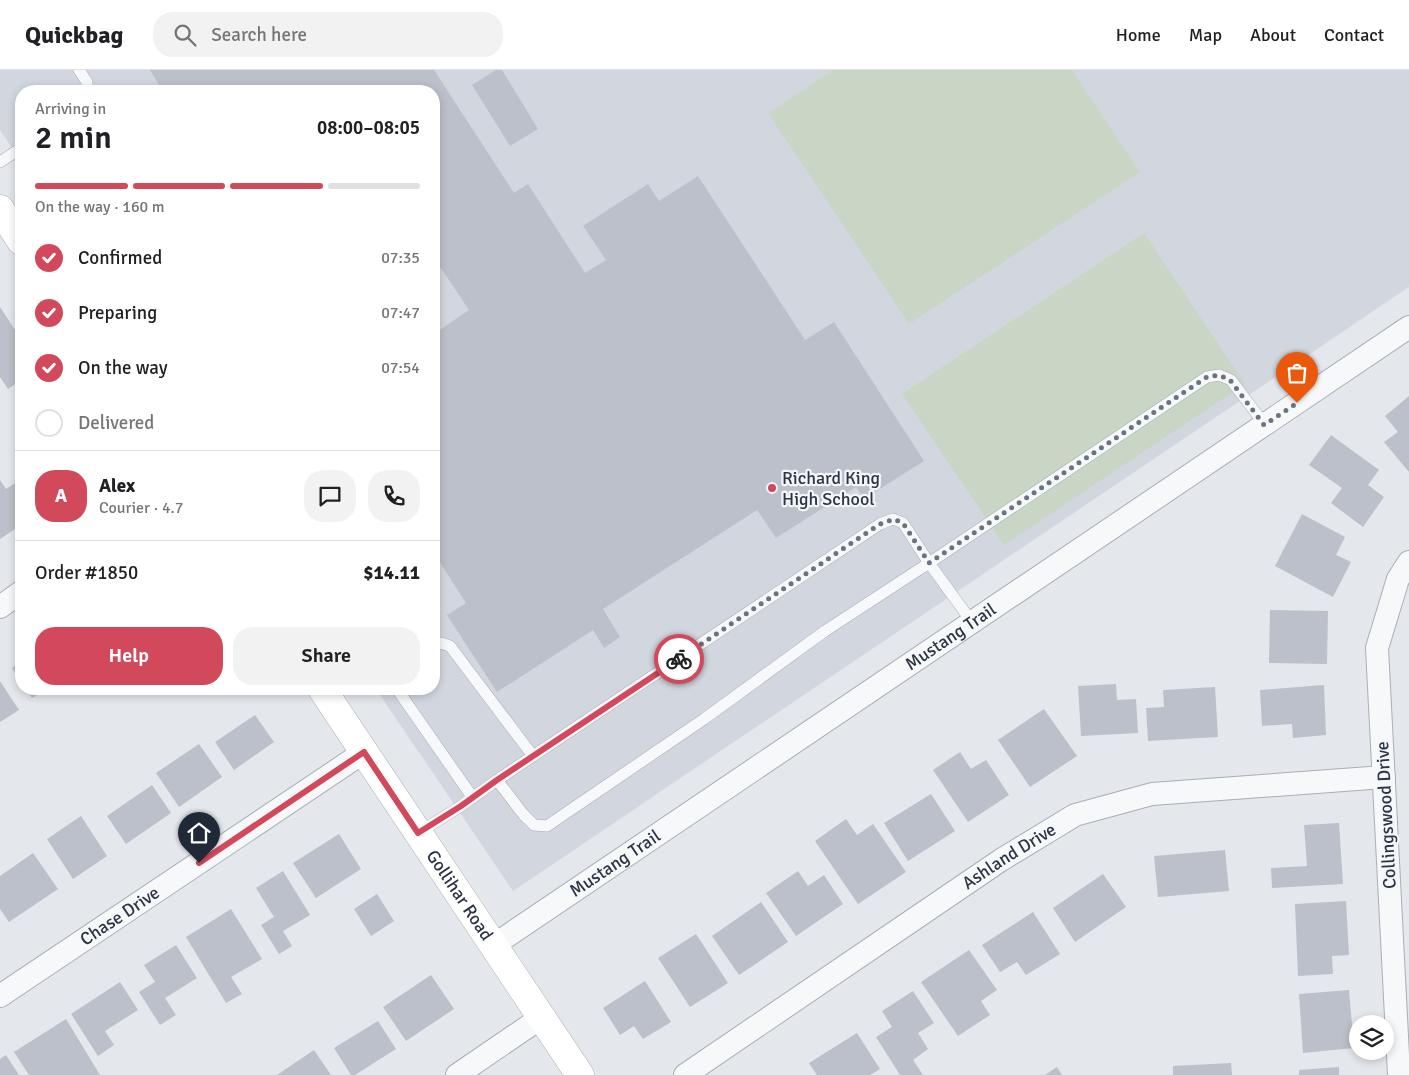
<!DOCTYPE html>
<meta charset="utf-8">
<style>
:root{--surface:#fff;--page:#f2f2f2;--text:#202124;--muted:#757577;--line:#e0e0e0;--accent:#d1495b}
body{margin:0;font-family:Signika,sans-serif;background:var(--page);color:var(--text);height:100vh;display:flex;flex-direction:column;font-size:19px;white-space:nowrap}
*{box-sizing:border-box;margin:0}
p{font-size:16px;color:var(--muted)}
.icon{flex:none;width:28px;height:28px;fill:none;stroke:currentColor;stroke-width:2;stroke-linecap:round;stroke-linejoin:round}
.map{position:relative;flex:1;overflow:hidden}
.side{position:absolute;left:15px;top:15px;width:425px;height:610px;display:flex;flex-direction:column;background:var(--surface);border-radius:20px;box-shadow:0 2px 8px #0003}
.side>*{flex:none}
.controls{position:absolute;left:1349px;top:945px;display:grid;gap:10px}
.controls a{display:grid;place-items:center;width:45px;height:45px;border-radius:50%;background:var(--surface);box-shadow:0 2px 8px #0003;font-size:25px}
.pin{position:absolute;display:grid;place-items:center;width:42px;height:42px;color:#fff;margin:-51px -21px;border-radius:50% 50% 50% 0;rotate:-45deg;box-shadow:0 0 5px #0007}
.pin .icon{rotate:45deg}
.courier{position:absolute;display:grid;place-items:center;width:50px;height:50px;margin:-25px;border:4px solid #d1495b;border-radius:50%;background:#fff;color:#222;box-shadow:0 1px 6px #0007}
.headline em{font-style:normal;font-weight:600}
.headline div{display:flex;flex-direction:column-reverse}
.headline{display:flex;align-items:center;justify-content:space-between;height:85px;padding:0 20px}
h1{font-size:32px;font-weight:600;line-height:38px}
.bar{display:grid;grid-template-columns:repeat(4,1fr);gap:8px 5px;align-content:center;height:60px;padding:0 20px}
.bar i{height:6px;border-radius:4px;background:var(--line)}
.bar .active{background:var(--accent)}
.bar p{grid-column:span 4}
.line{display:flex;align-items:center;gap:12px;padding:0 20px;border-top:1px solid var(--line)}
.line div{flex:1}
.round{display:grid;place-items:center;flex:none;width:52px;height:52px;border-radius:20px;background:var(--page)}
ol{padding:0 20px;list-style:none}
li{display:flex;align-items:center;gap:15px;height:55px}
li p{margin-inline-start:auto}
li .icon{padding:5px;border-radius:50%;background:var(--accent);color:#fff;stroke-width:4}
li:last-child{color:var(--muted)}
li i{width:28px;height:28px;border:2px solid var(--line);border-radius:50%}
.primary-button{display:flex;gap:10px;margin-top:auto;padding:10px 20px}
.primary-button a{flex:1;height:58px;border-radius:20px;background:var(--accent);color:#fff;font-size:20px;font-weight:600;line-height:58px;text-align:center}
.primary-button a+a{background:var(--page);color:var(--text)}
header{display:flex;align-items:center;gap:30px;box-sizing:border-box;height:70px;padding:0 25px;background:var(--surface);border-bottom:1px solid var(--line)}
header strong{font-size:24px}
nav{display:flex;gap:28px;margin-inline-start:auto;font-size:18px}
.search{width:350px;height:45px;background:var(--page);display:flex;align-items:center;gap:12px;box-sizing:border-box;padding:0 18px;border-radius:20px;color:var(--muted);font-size:19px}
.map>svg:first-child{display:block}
.built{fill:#d2d6de}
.green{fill:#c9d6c5}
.building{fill:#bbc0ca}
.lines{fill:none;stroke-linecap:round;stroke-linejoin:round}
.lane-casing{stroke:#a9aeb7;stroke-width:12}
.street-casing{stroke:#a9aeb7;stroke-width:24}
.secondary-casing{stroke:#a9aeb7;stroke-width:29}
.lane{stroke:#f7f8fa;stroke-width:11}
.street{stroke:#f7f8fa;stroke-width:22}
.secondary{stroke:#fff;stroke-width:28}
.done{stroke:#6c737f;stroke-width:5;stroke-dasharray:0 9}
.route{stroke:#d1495b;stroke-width:6}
.poi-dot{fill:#d1495b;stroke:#f4f6f9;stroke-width:2}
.labels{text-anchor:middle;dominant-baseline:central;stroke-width:4.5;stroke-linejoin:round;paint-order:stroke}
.poi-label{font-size:18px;fill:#2b3445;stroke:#f4f6f9;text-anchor:start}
.street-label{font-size:18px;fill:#2b3445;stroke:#f4f6f9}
</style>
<header>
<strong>Quickbag</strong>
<div class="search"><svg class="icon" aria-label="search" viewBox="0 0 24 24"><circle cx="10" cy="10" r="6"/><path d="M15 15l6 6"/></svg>Search here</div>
<nav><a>Home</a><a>Map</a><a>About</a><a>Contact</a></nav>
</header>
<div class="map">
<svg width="1409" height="1005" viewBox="0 0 1409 1005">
<rect width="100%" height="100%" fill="#e4e7ec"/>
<path class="built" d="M0,0H1409V217L513,821L376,619H434V21H21V91L0,60Z"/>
<path class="green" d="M833,0H1072L1140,102L909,254L768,43Z
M1144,163L1245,314L1004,475L902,324Z"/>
<path class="building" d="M150,0H434L514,123L528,114L585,203L606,190L583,156L648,114L659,131L698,106L805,270L834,252L924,391L864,429L856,417L776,468L757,440L603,539L620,567L604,578L593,560L497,622L447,545L466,533L434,483V264L469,240L441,198L434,203V21H163Z
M496,0H502L538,59L510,76L472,15Z
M0,237L21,269V310L8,319L0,307Z
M1409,326V402L1384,372L1398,362L1385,346Z
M1331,365L1379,400L1368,415L1384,427L1363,457L1331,433L1342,418L1309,395Z
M0,410L6,419L20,410L21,412V455L0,469Z
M1302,444L1345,467L1336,485L1351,492L1333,527L1275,496Z
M1270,540L1328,541L1327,594L1269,593Z
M21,591V612L12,598Z
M0,611L19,640L0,652Z
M1116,614L1117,630L1136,629L1138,663L1081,666L1078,616Z
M1324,615L1326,665L1293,668L1292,654L1262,656L1260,620Z
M1215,617L1218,667L1148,671L1146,638L1164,637L1163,620Z
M26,619H47L32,628Z
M1044,639L1077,686L1030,717L998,670Z
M255,645L274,672L234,700L215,672Z
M199,674L222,707L179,737L156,703Z
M960,682L971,699L986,690L1009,725L968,752L933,700Z
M152,715L171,743L126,774L107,746Z
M931,724L955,761L908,791L884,753Z
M81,746L107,786L73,809L47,769Z
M846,749L857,765L873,754L906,802L858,834L815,771Z
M1339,753L1343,814L1272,818L1271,798L1307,796L1304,755Z
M339,764L361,799L316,828L293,793Z
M1225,780L1229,821L1158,827L1154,786Z
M33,783L58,819L9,852L0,839V806Z
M283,801L310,845L283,861L292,876L279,884L261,855L274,847L256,818Z
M798,801L808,816L824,805L843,834L796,866L766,823Z
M1103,804L1126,837L1075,872L1053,838Z
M377,824L394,851L371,866L354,839Z
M1346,831L1349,885L1332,886L1333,904L1298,906L1295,834Z
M761,832L788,872L739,905L712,866Z
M231,839L262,889L231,907L242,924L226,933L186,867Z
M1033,842L1060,884L1026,905L1017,892L1000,902L982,875Z
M696,864L728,913L690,937L658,888Z
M176,875L197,908L165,928L176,945L160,955L139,922L155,912L144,895Z
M969,880L997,920L981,931L990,945L958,966L921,912Z
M431,905L454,939L406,971L383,937Z
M645,911L671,952L643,969L634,956L620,965L603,938Z
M120,912L138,940L105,961L114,975L98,986L71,944Z
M1349,920L1354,978L1303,983L1299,924Z
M913,921L934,953L918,963L928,979L913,990L923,1005H900L876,967L892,957L882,941Z
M66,949L100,1005H29L14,982Z
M378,951L396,979L355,1005H351L334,978Z
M857,963L880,999L870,1005H817L809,993Z
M314,980L331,1005H277Z
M6,985L19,1005H0V989Z
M1231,993L1232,1005H1173V996Z
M1057,997L1062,1005H1045Z
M1339,997V1005H1299V1000Z"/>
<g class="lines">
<g class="lane-casing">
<path id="lane" d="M79,0L87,12V21
M0,92L21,78
M972,552L929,493L1207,307L1219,305L1231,310L1265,355
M434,576L441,573L450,576L533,686
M397,619L473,728
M418,763L461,736L497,710L523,744L534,755L547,756L704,649L825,561L929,493L903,453L893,449L880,454L497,710"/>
</g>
<g class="street-casing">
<g id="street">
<path d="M0,537L21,522"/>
<path id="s1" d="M494,875L1409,257"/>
<path id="s2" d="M0,926L364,682"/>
<path d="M457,1005L542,947"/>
<path id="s3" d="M685,1005L1001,790L1075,745L1152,724L1384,707"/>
<path d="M1399,1005L1377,578L1398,509L1409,492"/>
</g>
</g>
<g class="secondary-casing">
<g id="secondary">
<path d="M0,139L21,171"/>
<path id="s4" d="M322,619L580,1005"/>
</g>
</g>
<use href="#lane" class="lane"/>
<use href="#street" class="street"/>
<use href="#secondary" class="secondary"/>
</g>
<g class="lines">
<path class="done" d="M679,589L880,454L894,449L903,453L929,493L1207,307L1219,305L1230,310L1264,355L1297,333"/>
<path class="route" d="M199,793L364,682L418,763L461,736L497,710L679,589"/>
</g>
<circle class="poi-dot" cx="772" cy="418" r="5"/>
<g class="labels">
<g class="poi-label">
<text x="782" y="408">Richard King<tspan x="782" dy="21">High School</tspan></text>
</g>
<g class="street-label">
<text stroke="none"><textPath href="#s1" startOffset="551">Mustang Trail</textPath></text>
<text transform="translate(1386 745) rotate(-93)">Collingswood Drive</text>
<text stroke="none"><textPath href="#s3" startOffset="391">Ashland Drive</textPath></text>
<text stroke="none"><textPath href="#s1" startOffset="146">Mustang Trail</textPath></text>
<text stroke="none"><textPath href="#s4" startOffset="248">Gollihar Road</textPath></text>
<text stroke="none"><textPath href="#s2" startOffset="144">Chase Drive</textPath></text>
</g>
</g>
</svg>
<div class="controls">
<a><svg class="icon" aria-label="layers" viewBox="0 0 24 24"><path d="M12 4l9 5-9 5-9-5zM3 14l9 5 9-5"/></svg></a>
</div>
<div class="pin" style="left:1297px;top:333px;background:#ea580c"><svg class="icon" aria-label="bag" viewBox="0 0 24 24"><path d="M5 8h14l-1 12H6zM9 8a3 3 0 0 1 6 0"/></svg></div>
<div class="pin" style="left:199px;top:793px;background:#1f2937"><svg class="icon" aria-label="home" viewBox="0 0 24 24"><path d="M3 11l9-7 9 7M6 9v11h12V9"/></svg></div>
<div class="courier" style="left:679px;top:589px"><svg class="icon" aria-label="bike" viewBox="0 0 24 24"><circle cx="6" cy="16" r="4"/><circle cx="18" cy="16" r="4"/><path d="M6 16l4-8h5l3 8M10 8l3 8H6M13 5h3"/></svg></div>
<section class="side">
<div class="headline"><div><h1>2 min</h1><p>Arriving in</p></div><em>08:00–08:05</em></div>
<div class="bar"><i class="active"></i><i class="active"></i><i class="active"></i><i></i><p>On the way · 160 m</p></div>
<ol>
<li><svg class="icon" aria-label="check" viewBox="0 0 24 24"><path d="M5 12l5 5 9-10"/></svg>Confirmed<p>07:35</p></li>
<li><svg class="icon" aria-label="check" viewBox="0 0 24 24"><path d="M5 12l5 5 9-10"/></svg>Preparing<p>07:47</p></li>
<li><svg class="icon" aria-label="check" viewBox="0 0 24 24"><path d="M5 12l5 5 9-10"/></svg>On the way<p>07:54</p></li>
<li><i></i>Delivered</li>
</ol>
<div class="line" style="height:90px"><b class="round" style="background:var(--accent);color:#fff">A</b><div><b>Alex</b><p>Courier · 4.7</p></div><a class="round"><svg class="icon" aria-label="chat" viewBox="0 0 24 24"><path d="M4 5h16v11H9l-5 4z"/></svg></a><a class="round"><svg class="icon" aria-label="phone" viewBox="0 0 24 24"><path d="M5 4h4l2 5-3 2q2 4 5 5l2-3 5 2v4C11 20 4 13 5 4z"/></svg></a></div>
<div class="line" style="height:65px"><div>Order #1850</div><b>$14.11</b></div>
<div class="primary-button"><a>Help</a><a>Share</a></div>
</section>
</div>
